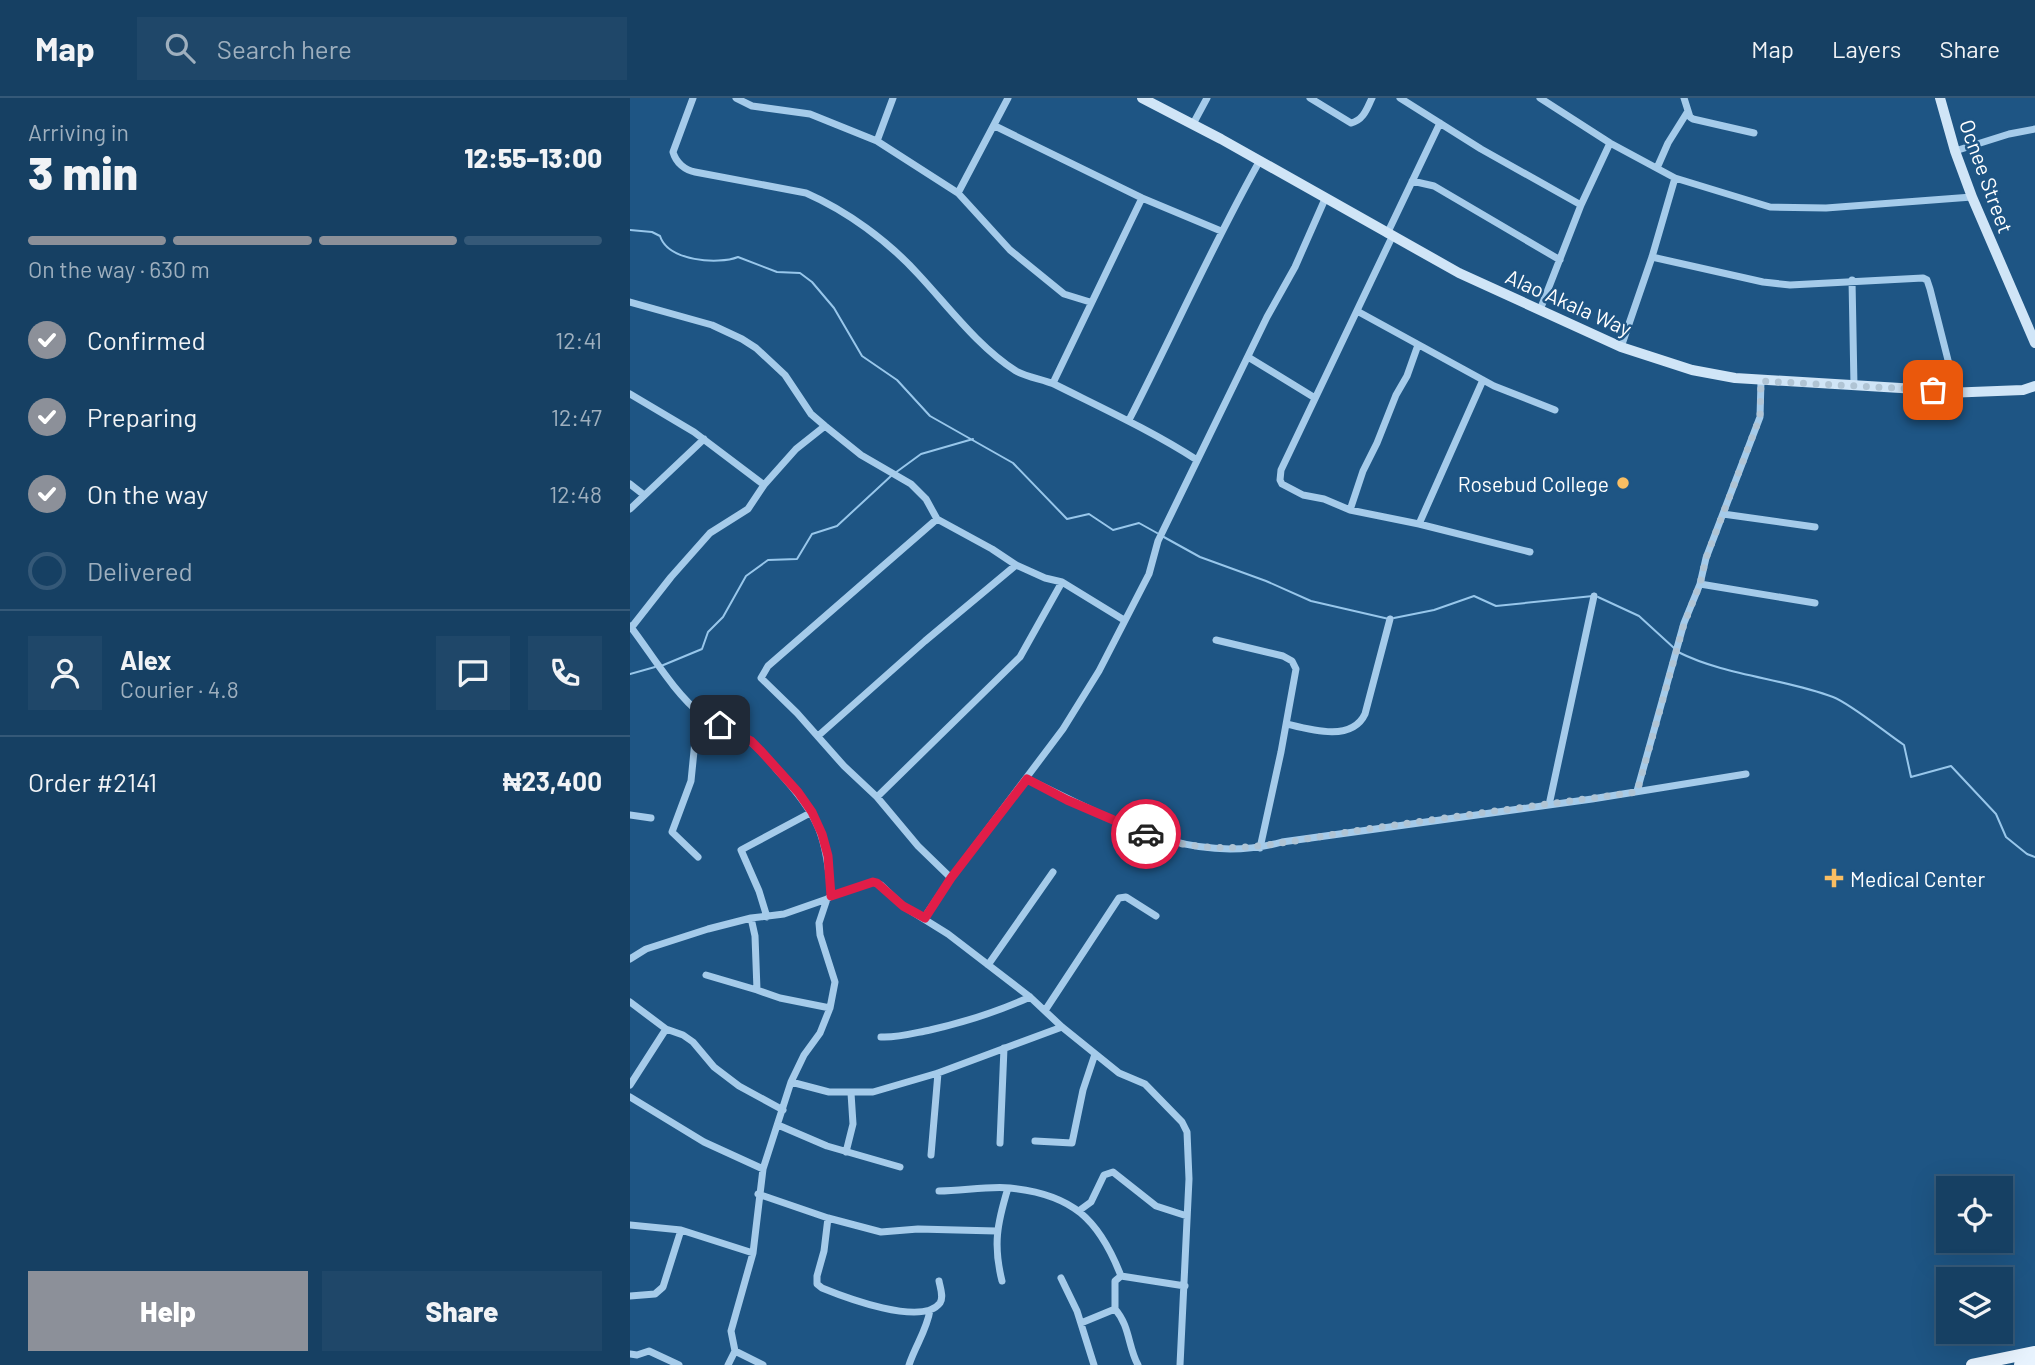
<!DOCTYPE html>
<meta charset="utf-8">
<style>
:root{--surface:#164063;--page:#1f4769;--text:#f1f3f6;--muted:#9eafbe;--line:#355978;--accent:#8c9099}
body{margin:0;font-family:Barlow,sans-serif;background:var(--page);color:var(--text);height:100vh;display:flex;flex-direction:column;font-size:26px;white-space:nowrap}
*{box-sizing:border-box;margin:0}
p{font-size:23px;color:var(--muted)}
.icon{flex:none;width:38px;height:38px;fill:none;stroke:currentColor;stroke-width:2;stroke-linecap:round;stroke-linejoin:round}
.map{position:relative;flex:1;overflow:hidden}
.drawer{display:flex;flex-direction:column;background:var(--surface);width:630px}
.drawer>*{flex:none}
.tools{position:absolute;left:1306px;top:1078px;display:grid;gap:14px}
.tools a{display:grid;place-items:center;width:77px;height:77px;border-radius:0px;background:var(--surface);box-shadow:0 7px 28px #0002,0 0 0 2px var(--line);font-size:35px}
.pin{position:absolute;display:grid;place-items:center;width:60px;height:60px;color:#fff;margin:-30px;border-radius:14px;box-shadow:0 4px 10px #0006}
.courier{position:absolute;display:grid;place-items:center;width:70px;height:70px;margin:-35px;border:5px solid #e11d48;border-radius:50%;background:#fff;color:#222;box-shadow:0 2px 9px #0007}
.overview em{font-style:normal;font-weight:800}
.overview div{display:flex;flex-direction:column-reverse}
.overview{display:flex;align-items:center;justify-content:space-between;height:119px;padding:0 28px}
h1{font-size:46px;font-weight:800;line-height:52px}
.bar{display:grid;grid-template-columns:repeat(4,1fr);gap:10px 7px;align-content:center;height:84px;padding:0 28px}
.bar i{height:9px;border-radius:5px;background:var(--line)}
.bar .selected{background:var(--accent)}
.bar p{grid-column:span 4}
.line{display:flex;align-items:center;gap:18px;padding:0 28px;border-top:2px solid var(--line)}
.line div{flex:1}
.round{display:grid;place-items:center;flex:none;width:74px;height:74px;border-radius:0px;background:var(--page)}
ol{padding:0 28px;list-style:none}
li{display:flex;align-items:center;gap:21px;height:77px}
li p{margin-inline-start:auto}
li .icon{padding:7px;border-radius:50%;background:var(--accent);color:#fff;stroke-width:4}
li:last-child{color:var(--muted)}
li i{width:38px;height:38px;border:4px solid var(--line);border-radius:50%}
.action{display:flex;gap:14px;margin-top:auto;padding:14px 28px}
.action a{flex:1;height:80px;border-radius:0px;background:var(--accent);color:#fff;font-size:28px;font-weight:800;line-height:80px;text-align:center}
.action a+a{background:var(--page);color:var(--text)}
header{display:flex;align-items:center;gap:42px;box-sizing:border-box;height:98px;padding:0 35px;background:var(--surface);border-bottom:2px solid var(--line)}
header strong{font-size:33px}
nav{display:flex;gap:38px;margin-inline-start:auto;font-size:24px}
.search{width:490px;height:63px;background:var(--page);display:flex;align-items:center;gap:18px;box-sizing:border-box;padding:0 24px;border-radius:0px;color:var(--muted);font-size:26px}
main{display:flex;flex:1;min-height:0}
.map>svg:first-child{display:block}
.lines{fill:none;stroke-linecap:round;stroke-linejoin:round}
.stream{stroke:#98c7eb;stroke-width:2}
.street{stroke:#a5cbea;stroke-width:7}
.secondary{stroke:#d0e5f7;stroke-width:10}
.primary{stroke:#e8f3fe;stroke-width:12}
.done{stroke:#b0c4d4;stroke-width:7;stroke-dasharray:0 12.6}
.route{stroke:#e11d48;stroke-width:9}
.poi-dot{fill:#f9be63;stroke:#1e5584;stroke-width:2.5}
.labels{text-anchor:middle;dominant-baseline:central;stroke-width:5;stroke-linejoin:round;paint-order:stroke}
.street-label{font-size:21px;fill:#fff;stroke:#1e5584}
.poi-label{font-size:21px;fill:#fff;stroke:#1e5584;text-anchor:end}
</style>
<header>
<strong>Map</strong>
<div class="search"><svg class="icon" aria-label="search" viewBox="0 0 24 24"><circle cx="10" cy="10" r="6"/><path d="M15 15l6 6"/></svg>Search here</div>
<nav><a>Map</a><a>Layers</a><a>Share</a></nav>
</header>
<main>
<section class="drawer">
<div class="overview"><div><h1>3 min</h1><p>Arriving in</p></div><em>12:55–13:00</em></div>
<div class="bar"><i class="selected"></i><i class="selected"></i><i class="selected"></i><i></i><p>On the way · 630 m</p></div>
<ol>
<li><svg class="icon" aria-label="check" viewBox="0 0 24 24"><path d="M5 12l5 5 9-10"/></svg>Confirmed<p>12:41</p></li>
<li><svg class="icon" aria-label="check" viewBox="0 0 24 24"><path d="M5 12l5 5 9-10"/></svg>Preparing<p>12:47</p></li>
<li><svg class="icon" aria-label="check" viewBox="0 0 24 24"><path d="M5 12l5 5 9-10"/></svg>On the way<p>12:48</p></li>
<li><i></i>Delivered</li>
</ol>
<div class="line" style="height:126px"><a class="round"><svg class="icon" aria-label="person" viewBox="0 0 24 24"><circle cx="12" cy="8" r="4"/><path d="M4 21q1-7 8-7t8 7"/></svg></a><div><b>Alex</b><p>Courier · 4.8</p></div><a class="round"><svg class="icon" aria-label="chat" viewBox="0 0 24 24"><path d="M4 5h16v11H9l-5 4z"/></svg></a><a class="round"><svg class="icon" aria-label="phone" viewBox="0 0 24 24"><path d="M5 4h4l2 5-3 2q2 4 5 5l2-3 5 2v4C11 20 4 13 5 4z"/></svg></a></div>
<div class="line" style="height:91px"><div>Order #2141</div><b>₦23,400</b></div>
<div class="action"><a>Help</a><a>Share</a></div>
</section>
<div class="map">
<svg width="1405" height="1267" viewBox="0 0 1405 1267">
<rect width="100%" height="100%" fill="#1e5584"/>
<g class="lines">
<path class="stream" d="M0,132L22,134L30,138C38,163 88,167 108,159L147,174L170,175L182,184L204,210L232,258L267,282L300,318L383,365L437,421L459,416L483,432L509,425L527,435
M265,375L291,356L343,341
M532,438L570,459L636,483L681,503L759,521
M968,499L1009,518L1044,550
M764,520L804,512L844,498L866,508L963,498
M1048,554C1096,578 1152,580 1203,599C1221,606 1256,635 1274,647L1281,679L1321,668L1366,716L1376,739L1397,756L1405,759
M31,568L72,551L78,534L93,519L116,478L138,462L167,461L182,436L207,428L261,378
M0,576L25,569"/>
<path class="street" d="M63,0L43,54C46,65 55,72 65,74L176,95C217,113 258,143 288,176C318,208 348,249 386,273C399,280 413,281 426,287C474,311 522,333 567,362
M106,0L122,8L180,16L247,43L328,95L380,152L434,196L460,204
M680,0L721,25C734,22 737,10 742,0
M770,0L851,51L951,107
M910,0L980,45L1045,80L1140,109L1196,110L1342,99
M1054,0L1060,19L1063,21L1124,35
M563,26L577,0
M365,28L512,100L591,133
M247,43L263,0
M1325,53L1379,36L1405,31
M1027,70L1038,45L1058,13
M782,83L804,88L930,162
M328,95L378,0
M757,136L810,25
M762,139L651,372L650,382L652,386L673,397L694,401L720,412L789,426L853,282
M1022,159L1133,184L1160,187L1293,180L1297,182L1300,191L1320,270L1316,295
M1222,182L1224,288
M0,204L82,227L112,241L126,250L155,277L181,316L195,328L231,357L281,386L296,401L307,421L362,451L386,467L415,480L432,484L494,522
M910,212L951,107L980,45
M727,213L864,288L925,312
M991,249L1022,159L1045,80
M618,259L685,300
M423,285L512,100
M0,296L64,334L134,387
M499,322C543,236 582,148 629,64
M0,386L14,397
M0,411L74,341
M720,412L733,373L747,345L766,297L777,278L788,247
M1093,416L1185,429
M307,421L138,568L131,580L167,615L214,668L247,699L288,748L321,780
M789,426L900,454
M1070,486L1185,505
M0,528C21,555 44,595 71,616C85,627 103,632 118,642C130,650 139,662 148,673C189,717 197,739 201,798L197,801L189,825L190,837L205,884L200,910L190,935L174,957L161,984L133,1071L123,1155L101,1233L105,1253L98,1267
M1,530L41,479L80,435L118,411L134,387L166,351L195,328
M586,542L653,558L662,563L666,571L651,654L630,750
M657,626C681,632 722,644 735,616L760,521
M188,638L295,543L386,467
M397,681C479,719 558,770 652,744L962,701L1116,676
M1007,693L1054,525L1070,486L1076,460L1130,319L1131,283
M247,699L390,559L432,484
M919,707L964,498
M0,717L21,720
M68,759L42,734L61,683L66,633L70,616
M201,798L243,784L251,787L273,808L318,836L400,899L432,929L489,975L515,986L552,1024L557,1034L559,1081L550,1267
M137,819L129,793L111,752L182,714
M121,820L125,838L127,892L150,900L200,910
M294,820L321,780L433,631L469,573L519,476L528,443L637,219L665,169L695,101
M0,861L16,851L78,831L121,820L154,816L197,801
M358,867L423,774
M76,877L127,892
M0,904L36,931L53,937L63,944L84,969L109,988L153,1012
M416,911L489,800L496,799L526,818
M251,939C268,940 284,935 300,932C335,924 367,914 400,899
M161,984L199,994H243L308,975L432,929
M0,987L36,931
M0,999L74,1044L133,1071
M148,1027L197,1048L270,1069
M405,1043L442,1045L453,992L465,956
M370,1045L374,950
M216,1054L223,1026L221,995
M301,1057L308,975
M309,1093C332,1093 357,1088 380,1090C442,1096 469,1121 491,1178L555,1188
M128,1096L198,1120L251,1134L288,1131L366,1133
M450,1112L461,1104L474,1077L483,1074L526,1108L557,1118
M198,1120L194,1153L187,1178V1186L192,1190C214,1199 292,1229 310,1205C314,1199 310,1189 309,1183
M0,1127L51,1132L123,1155
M431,1180L447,1213L464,1267
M372,1183C363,1147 367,1126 378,1090
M0,1198L25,1196L33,1189L51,1132
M485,1211V1183L491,1178
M451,1225L485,1211C500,1228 498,1249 508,1267
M105,1253L133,1267
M0,1256L7,1257L19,1253L49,1267
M279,1267C285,1248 297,1232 300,1212"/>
<path class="secondary" d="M512,0L591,41L829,175L991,249L1062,272L1105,280L1303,292L1316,295L1393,292L1405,288
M1310,0L1325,53L1342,99L1405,245"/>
<path class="primary" d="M1342,1267L1405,1254
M1390,1267L1405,1264"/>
</g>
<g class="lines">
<path class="done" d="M516,736C593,764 659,742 737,731C826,718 917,706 1007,694L1054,526L1070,486L1076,460L1130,319L1131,283L1303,292"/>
<path class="route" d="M90,627L121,643L131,653L168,694L182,714L192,736L198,758L201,798L243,784L247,785L273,808L295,820L321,780L397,681L437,702L516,736"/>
</g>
<g class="poi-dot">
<circle cx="993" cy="385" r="7"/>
<path d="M1200.5 769.5h7v7h7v7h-7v7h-7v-7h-7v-7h7z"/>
</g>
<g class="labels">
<g class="street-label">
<text transform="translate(1357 78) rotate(70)">Ocnee Street</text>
<text transform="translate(939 204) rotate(24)">Alao Akala Way</text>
</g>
<g class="poi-label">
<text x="979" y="385">Rosebud College</text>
<text x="1220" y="780" text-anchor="start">Medical Center</text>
</g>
</g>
</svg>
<div class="tools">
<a><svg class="icon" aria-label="locate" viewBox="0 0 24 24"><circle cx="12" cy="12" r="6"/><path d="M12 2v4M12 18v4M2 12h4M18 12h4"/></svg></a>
<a><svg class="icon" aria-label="layers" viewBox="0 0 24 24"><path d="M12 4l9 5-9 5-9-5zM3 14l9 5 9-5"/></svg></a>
</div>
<div class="pin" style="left:1303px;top:292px;background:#ea580c"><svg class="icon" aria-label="bag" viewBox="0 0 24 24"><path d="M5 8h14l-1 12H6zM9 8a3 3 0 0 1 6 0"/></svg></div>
<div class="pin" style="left:90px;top:627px;background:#1f2937"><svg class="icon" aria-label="home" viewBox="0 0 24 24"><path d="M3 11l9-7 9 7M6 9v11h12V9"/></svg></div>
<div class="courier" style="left:516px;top:736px"><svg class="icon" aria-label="car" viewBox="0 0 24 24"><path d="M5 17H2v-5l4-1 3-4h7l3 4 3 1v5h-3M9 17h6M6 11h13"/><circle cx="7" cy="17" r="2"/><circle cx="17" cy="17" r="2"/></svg></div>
</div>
</main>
